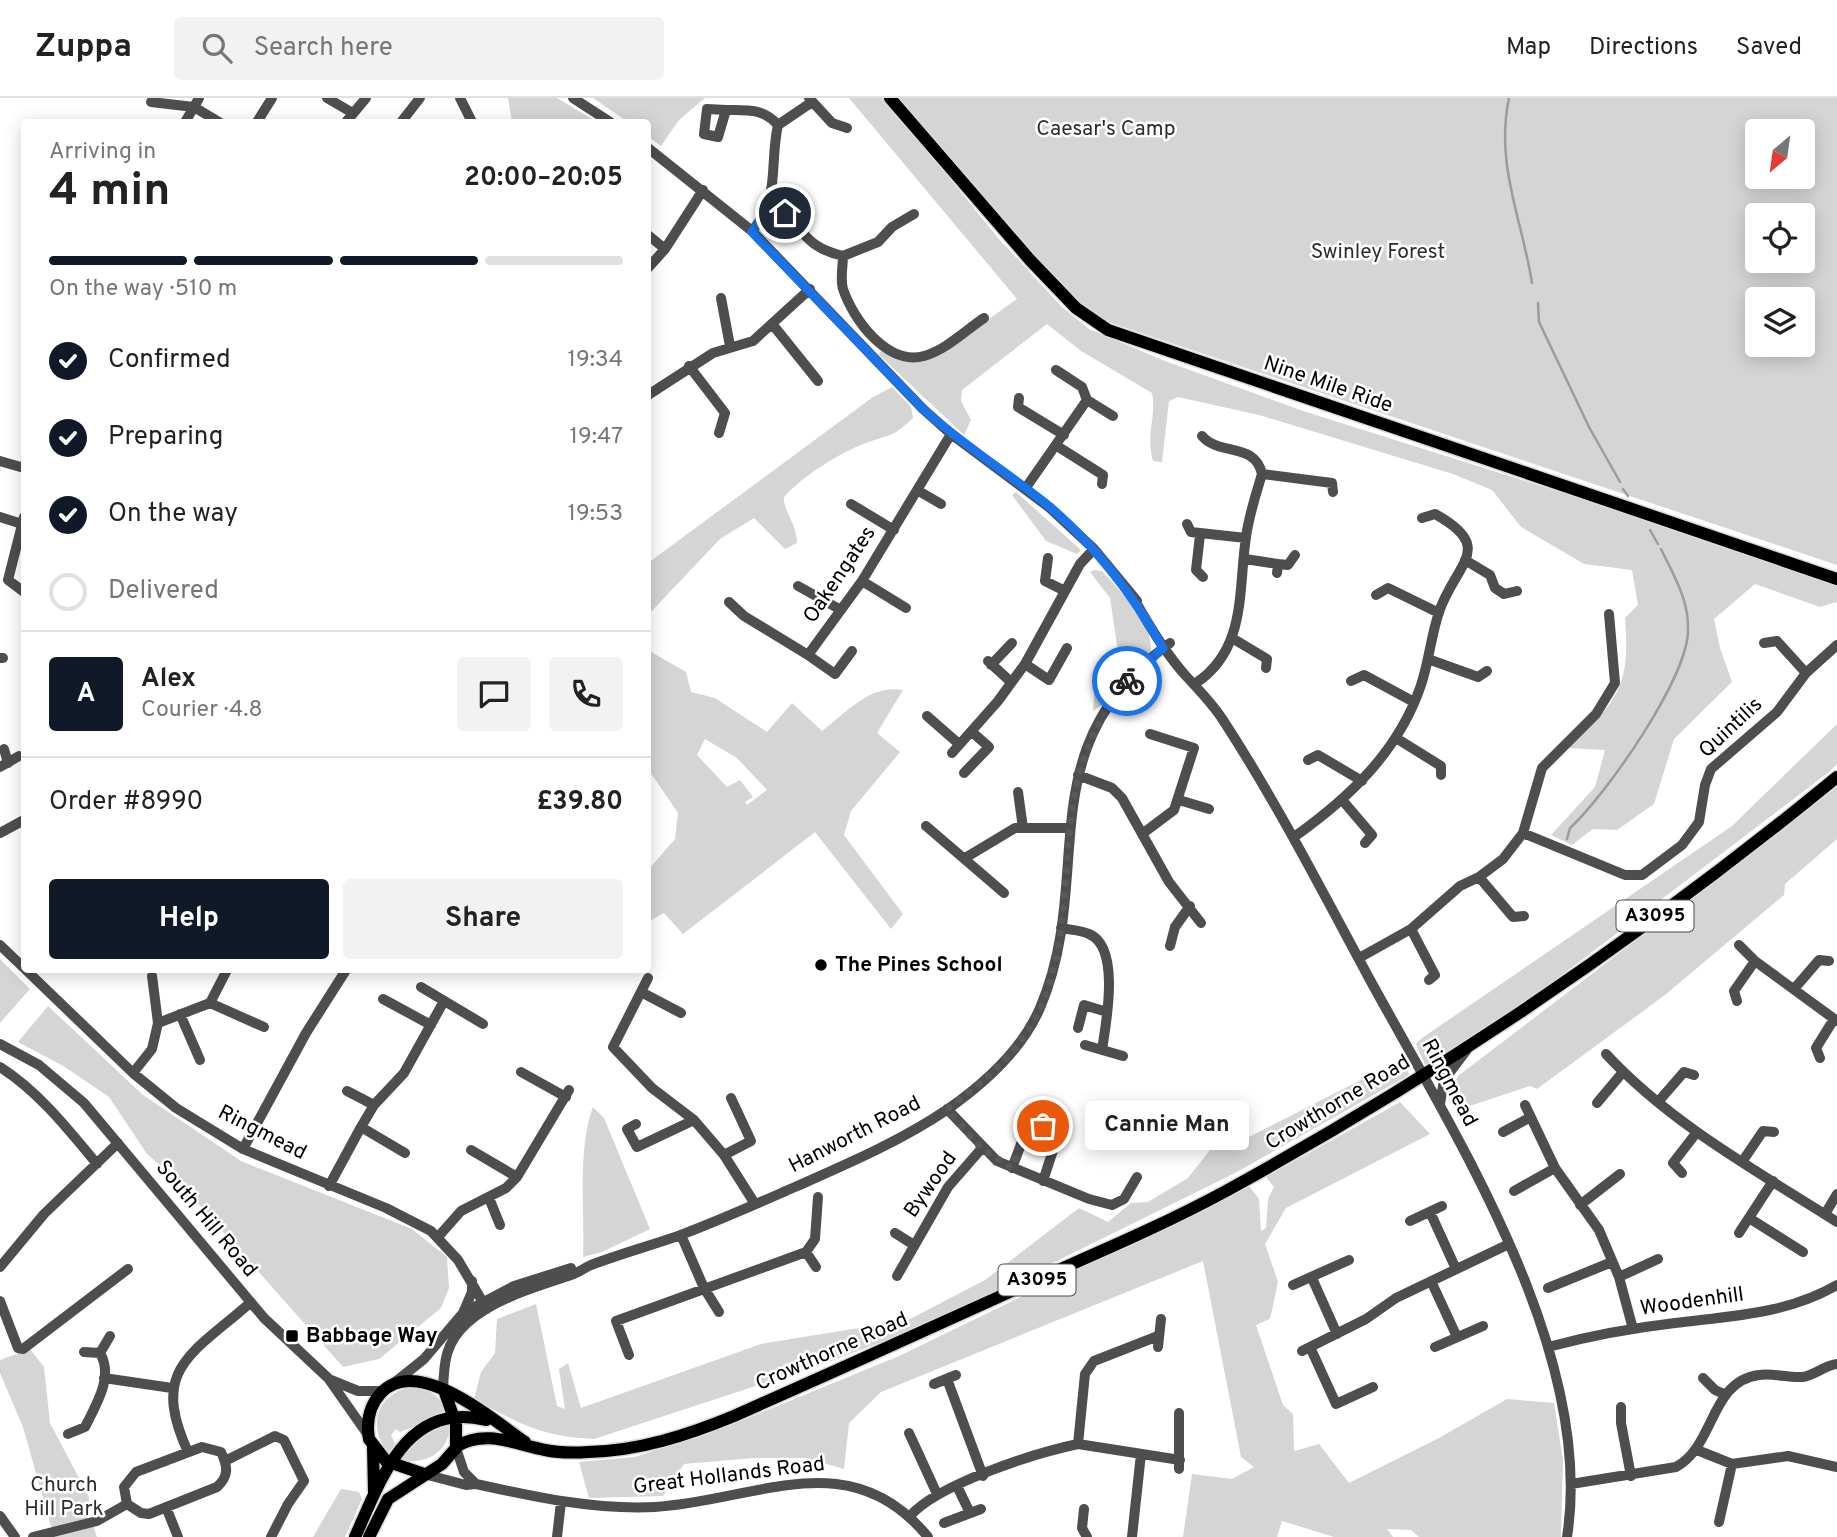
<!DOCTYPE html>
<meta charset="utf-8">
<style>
:root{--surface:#fff;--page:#f2f2f2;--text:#222;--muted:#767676;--line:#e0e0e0;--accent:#111827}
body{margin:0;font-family:Overpass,sans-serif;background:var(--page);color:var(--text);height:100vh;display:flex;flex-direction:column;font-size:26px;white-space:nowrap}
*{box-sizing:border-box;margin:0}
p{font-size:23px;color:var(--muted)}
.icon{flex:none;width:38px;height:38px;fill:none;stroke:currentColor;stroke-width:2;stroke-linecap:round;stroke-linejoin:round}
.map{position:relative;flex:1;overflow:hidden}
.drawer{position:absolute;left:21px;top:21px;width:630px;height:854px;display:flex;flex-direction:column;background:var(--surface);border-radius:7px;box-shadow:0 4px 18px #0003}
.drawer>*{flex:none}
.needle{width:46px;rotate:209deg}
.buttons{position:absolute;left:1745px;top:21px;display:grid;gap:14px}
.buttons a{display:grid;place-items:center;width:70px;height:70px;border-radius:7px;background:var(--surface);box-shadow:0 4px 18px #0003;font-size:35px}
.pin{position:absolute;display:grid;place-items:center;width:60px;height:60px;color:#fff;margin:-30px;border:4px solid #fff;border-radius:50%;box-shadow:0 2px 7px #0007}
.courier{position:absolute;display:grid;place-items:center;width:70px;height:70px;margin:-35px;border:5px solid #1a73e8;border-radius:50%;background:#fff;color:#222;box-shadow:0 2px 9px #0007}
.bubble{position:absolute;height:49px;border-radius:7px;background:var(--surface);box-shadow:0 4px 18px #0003;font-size:23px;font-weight:700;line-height:49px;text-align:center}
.overview em{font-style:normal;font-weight:700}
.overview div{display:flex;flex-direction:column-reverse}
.overview{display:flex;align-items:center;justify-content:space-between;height:119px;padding:0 28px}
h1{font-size:46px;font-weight:700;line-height:52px}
.bar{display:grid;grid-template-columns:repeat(4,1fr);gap:10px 7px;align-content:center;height:84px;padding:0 28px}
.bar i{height:9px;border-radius:5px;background:var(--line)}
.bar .current{background:var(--accent)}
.bar p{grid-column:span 4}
.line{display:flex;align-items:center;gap:18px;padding:0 28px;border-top:2px solid var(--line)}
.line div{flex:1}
.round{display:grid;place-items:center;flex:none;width:74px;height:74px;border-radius:7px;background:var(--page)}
ol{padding:0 28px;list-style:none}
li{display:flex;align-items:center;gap:21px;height:77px}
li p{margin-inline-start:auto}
li .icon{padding:7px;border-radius:50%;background:var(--accent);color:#fff;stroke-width:4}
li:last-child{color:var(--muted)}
li i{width:38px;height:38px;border:4px solid var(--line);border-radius:50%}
.action{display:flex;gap:14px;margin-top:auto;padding:14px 28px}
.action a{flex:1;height:80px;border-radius:7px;background:var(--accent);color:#fff;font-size:28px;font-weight:700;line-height:80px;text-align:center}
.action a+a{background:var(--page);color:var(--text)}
header{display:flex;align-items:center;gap:42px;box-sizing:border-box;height:98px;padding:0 35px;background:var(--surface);border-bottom:2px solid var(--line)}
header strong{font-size:33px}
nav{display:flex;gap:38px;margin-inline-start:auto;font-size:24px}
.search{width:490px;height:63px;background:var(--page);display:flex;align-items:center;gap:18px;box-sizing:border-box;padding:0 24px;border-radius:7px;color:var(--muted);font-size:26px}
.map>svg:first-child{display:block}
.green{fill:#d5d5d5;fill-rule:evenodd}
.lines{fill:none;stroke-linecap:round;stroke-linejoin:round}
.stream{stroke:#9c9c9c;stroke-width:2.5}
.major-casing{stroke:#dbdbdb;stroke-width:15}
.minor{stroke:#4e4e4e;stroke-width:10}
.major{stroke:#000;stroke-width:12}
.done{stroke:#595959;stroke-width:7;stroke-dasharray:0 12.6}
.route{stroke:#1a73e8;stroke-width:9}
.poi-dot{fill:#000;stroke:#fff;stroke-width:2.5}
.labels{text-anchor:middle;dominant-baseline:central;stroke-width:5;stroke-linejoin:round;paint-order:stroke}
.shield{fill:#fff;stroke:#4c4c4c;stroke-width:2}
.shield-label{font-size:19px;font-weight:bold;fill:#000}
.park-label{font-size:21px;fill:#2c2c2c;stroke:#fff}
.street-label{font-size:21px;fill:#000;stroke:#fff}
.poi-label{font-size:21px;font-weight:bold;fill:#000;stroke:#fff;text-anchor:start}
</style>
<header>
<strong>Zuppa</strong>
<div class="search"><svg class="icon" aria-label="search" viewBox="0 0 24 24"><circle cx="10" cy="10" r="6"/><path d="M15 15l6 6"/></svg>Search here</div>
<nav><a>Map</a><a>Directions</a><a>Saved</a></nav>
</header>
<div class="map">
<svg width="1837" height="1439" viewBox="0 0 1837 1439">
<rect width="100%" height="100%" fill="#fff"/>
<path class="green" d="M508,0H557L597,24H512Z
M593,0H705L679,22L661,48L648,38V24H628Z
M849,0H884L999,141L1062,209L1089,231L1165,263L1303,313L1611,410L1837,488V504L1820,509L1755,486L1714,521L1720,550L1732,584L1674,641L1654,706L1617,732L1593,731L1572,747L1551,737L1595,689L1605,652L1567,650C1616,604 1631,591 1625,520L1638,507L1632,472L1584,466L1521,429L1492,392L1453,376L1259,317L1178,299L1169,303L1162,364L1153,363C1145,334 1157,320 1152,295L1081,253L1047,226L962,292L961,303L971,322L964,337L878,256L882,253L938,257L1017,201Z
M899,0H1837V467L1099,221L1070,199ZM1757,33H1802V79H1757ZM1757,117H1802V163H1757ZM1757,201H1802V247H1757Z
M892,289L911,309L913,320C893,339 891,336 866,345C839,355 803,378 784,399C783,413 797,426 797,445L785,451L754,420L720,441L648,517V465L873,299Z
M1016,394L1081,452L1077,456L1046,443L1012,397Z
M1094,472L1102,473C1120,494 1153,523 1151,553L1107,603L1093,613L1095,589L1120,567L1110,500L1090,474Z
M648,552L686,574L691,594L715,600L767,634L792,605L822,633C847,614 870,586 903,592L877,635L900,654L851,713L844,737L903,816L891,831L815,734L683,836L664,815L648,824V772L675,741L678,715L648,671ZM705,641L737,660L767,692L747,707L745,704L753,699L740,682L727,689L697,657Z
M1837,626V666L1829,674L1492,930L1427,971L1416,946L1422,940L1732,728Z
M1837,689V741L1785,786L1784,797L1665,897L1537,991L1530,988L1470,1008L1450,994L1458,978Z
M0,861L30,891L0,925Z
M48,908L143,997L241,1063L412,1131L447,1159L449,1190L441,1210L379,1261L343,1269L178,1083L147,1056L109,999L65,969L18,944Z
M1404,960L1409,977L1235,1075L931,1225L829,1264L594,1341C538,1338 521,1326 474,1301L481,1274L495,1255L497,1221L536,1206L557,1308L565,1311L559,1271L568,1265L581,1310L761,1246L908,1222L985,1182L1079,1110L1108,1124L1131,1105L1148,1104L1188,1080L1213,1048L1239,1044Z
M1400,1004L1430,1036L1286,1110L1265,1146L1278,1184L1270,1221L1256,1227L1283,1307L1293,1316L1294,1353L1319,1346L1349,1385L1439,1340L1507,1301L1554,1305L1563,1362L1561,1439H1419L1411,1432L1387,1431L1393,1439H1334L1282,1423L1277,1439H1183L1192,1376L1232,1381L1254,1369L1241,1359L1203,1163L881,1294L849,1325L844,1371L806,1360H754L684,1366L663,1398L589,1400L579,1364L635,1359L731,1327L899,1258L1249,1088L1259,1101L1261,1133L1266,1130L1268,1101L1274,1089L1266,1079Z
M593,1009L604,1020L650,1131L602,1154L583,1159C585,1115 577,1050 593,1009Z
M30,1251L44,1269L50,1325L89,1399L88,1413L97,1439H54L23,1329L0,1275V1262Z
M408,1290C429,1289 439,1297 448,1315L400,1334L396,1331L391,1337L395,1346L389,1355C367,1331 376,1297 408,1290Z
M450,1326C450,1355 423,1369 398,1361L424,1336Z
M341,1391L359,1394L362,1401L345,1439H313Z"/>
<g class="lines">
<path class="stream" d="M1509,0C1495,67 1522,121 1532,185
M1538,205L1539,224L1589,329L1620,384
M1623,391L1628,398
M1650,432L1658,446
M1567,741L1570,730C1606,697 1688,580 1688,532C1689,502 1674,478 1661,451"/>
<g class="major-casing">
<path id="major" d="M890,0L1030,162L1076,210L1108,232L1837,481
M457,1348C486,1331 514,1346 545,1352C559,1355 574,1355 588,1354C639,1353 688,1337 734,1318C838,1272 942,1225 1045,1178C1106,1151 1167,1125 1226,1093C1441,975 1647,835 1837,679
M373,1349L374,1395
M424,1376L386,1363L369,1341C366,1323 369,1308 381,1295C417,1256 493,1322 525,1344
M355,1439C381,1382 406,1302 486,1322
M369,1439L388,1401L442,1366L456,1350V1326L444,1292"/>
</g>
<path class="minor" d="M199,0L194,9L219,24
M327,0L351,14
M460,0L472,24
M573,0L610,24
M809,0L832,25L847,30
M151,4L194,9L185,24
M726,12L707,11L704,36L718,39L726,12C747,12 763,10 778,27C769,67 781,99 752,133
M402,23L420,0
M257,24L272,0
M346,24L366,0
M778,27L812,4
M648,50L752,133L923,311L951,336L1050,410L1094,451L1137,503
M769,109C806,123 796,147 843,158L878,144L892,129L914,116
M648,137L665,151
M843,158C843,168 840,181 843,191C853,221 887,268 924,258C946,252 966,232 984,220
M648,170L665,151L703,92
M721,200L730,248
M773,227L818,283
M689,268L725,315L719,335
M648,297L713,255L753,243L810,191
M1019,300L1018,309L1064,337
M1087,302L1113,318
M1057,348L1103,377L1102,386
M0,363L24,370
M1262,376L1332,385L1333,394
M1025,391L1087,302L1082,289L1056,272
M917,392L941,406
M851,406L894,432
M0,419L22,426
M24,419L8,482L24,494
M1187,426L1191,434L1246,440
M1200,437L1196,472L1203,479
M1048,460L1045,483L1065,493
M1245,461L1278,466L1277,475
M1465,462L1490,477L1495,490L1504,496L1517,493
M1278,466L1288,467L1295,457
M862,483L906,510
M798,488L841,512
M1376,497L1388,490L1439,515
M1133,499C1148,526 1165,555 1186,578C1199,592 1212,605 1223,622C1277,705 1322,793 1369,880C1454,1036 1596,1255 1567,1439
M729,504L744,518L808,557L862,483L951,336
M1232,540L1267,561L1266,570
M1764,545L1777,543L1806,575
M808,557L835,576L852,553
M0,560H3
M1428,561L1478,579L1487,573
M988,563L1011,584
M1025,566L1049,582L1067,550
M991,567L1012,545
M1351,583L1364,577L1414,604
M1196,585C1247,551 1238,492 1246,439C1249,417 1256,396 1262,376C1255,344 1219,358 1202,338
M927,618L959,646
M1396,640L1441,668V677
M4,651L8,665
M952,655L998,603L1025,566L1080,466L1094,451
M1308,662L1318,657L1362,683
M0,669L19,658
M964,675L989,649L972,634
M1078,677L1112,690L1122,700L1169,784L1201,825
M1018,694L1023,730
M1179,702L1209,711
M1343,703L1372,737L1365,745
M926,728L1004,795
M0,735L24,722
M1523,735L1625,777H1642L1682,747L1699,724L1705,687L1711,671L1777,614L1806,575L1837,547
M1142,736L1174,712L1194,650L1150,636
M1294,739C1349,700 1399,653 1421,587C1429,563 1431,538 1439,514C1455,466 1497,450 1435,416L1422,420
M965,760L1015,730H1068
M1479,779L1513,819L1524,818
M1061,830C1070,832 1081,832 1089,836C1121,849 1106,925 1102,952
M1411,831L1435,877L1429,882
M0,847L24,870
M1739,847L1755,863L1837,923
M1170,848L1175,829L1190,808
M1359,860L1411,831L1460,788L1479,779L1503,761L1523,735L1542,670L1596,616L1615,585L1609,516
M26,872L133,975L176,1010L243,1051L386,1110L431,1133L458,1162L487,1211
M152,878L158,925
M648,880L613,949L652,990L694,1022L724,1057L755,1106
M421,889L483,926
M1794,891L1819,862L1829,863
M641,894L681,915
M383,901L431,927
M1737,903L1734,893L1755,863
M210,905L227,872
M180,916L200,962
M1078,930L1084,907L1107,914
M0,946L39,967L84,1005L264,1220L328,1280L368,1337
M1085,947L1123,958
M1606,956C1671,1026 1757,1073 1837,1124
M1820,960L1816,950L1834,921
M0,969C38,993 68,1031 97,1066
M521,974L566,999
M133,975L152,951L158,925L210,905L264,929
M347,993L374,1007
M1658,1004L1684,974L1694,977
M1597,1005L1623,974
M1440,1006L1444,982L1466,953
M1525,1007L1555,1070L1599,1132L1619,1179L1633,1231
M947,1011L997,1063L1089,1101L1112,1107L1124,1101L1137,1079
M636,1026L627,1031L637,1049L694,1022
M361,1029L405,1055
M1503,1034L1529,1020
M243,1051L306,935L346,872
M471,1052L517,1079
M724,1057L751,1043L731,1000
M1742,1064L1763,1033L1774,1034
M1012,1070L1026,1033L1033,1026L1053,1034L1057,1040L1043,1083
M1682,1075L1673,1065L1697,1034
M329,1088L361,1029L374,1007L404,975L444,903
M1514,1093L1555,1070
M489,1100L500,1127
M1580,1107L1620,1076
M1430,1114L1456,1171
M1825,1116L1837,1096
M1749,1120L1803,1154
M1410,1123L1442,1108
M895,1135L914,1147
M1739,1135L1773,1083
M681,1137L704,1190L719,1214
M438,1139L461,1113L506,1090L517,1079L569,992
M806,1154L816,1169
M0,1169L44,1116L118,1045
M897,1178L948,1089L982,1050
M1619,1179L1658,1161
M1312,1180L1337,1236
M1431,1183L1457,1239
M1293,1187L1349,1162
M1548,1190L1612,1164
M0,1203L18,1250L23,1251L128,1171
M463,1215L472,1194V1183
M1158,1249L1161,1221
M1310,1249L1336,1306L1373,1289
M1435,1249L1483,1228
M1548,1249C1589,1238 1632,1230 1675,1225C1731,1218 1787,1216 1837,1187
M1302,1253L1366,1221L1396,1200L1509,1146
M84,1254L100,1255
M100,1255L110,1238
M629,1257L616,1223L806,1154L815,1141L818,1099
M104,1280L172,1290
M1703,1280L1715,1292L1724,1296
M947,1281L983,1378
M331,1282L358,1293H383
M394,1285L424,1261L463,1215L514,1188L571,1170
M934,1286L956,1277
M443,1292C444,1264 445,1245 467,1225C495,1200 536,1189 571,1177C578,1175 584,1170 591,1167C620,1156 649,1148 678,1138C718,1123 756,1106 795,1089C847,1066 901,1043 948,1011C985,985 1022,952 1040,910C1097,777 1025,650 1170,545
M1621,1309V1325L1631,1378
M1179,1315V1371
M909,1335L937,1396
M68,1336L85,1329C96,1307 114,1279 100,1255
M1078,1346L1085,1276L1094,1263L1158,1238
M202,1349L221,1354C228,1369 229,1378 217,1389L149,1416L141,1415L127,1406L124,1389L136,1374Z
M456,1350L464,1374L476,1386
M1697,1352L1732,1366L1788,1358L1837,1369
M188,1354C149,1269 193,1256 251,1204
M225,1363L275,1338L284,1342L304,1383L288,1406L271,1439
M424,1376L466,1387L476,1386C535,1399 595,1412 655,1409C756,1403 850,1343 928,1439
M1571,1386L1676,1369C1715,1348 1710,1283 1759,1277C1773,1275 1788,1280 1802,1279C1814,1278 1825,1267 1837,1266
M957,1388L970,1415
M166,1409L178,1439
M1084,1411L1082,1430L1087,1439
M0,1418L15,1439
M910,1418C938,1386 1035,1355 1078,1346L1180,1362
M1719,1424L1732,1366
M944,1425L981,1411
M33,1439L97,1423L127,1406
M557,1439L561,1404
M1132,1439L1141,1356"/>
<use href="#major" class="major"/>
</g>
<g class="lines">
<path class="done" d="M1043,1028L1033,1026L1026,1032L1012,1070L982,1051L947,1011C984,983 1021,954 1040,911C1088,798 1039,689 1127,583"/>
<path class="route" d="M785,115L769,109L752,134L923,311C963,347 1008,375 1050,409C1097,449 1133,497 1163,550L1127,583"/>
</g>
<g class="poi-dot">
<circle cx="821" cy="867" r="7"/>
<rect x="285" y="1231" width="14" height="14" rx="3.5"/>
</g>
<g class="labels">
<g class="shield">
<rect x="1616.5" y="802.5" width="77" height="31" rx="5"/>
<rect x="998.5" y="1166.5" width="77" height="31" rx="5"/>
</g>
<g class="shield-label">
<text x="1655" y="818">A3095</text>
<text x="1037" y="1182">A3095</text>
</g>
<g class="park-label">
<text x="1106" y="31">Caesar's Camp</text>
<text x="1378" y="154">Swinley Forest</text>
<text x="64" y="1387">Church<tspan x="64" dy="24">Hill Park</tspan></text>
</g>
<g class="street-label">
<text transform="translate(1328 287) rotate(19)">Nine Mile Ride</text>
<text transform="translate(840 477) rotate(-56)">Oakengates</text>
<text transform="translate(1731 630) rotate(-43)">Quintilis</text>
<text transform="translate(1449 985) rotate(62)">Ringmead</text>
<text transform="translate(1338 1005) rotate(-31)">Crowthorne Road</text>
<text transform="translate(262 1035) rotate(27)">Ringmead</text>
<text transform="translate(855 1037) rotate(-27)">Hanworth Road</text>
<text transform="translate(931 1087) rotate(-55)">Bywood</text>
<text transform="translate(206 1121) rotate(50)">South Hill Road</text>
<text transform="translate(1692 1204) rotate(-8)">Woodenhill</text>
<text transform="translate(832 1254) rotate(-24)">Crowthorne Road</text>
<text transform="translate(729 1378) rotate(-7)">Great Hollands Road</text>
</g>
<g class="poi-label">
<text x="835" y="867">The Pines School</text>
<text x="306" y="1238">Babbage Way</text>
</g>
</g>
</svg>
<div class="buttons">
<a><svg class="needle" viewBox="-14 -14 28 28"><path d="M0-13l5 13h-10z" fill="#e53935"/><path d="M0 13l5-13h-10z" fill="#767676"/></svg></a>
<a><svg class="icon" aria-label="locate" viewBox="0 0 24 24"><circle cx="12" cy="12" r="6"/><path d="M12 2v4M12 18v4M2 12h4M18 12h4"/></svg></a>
<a><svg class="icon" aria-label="layers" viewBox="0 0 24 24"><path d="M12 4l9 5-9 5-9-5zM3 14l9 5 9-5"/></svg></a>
</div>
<div class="pin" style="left:1043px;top:1028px;background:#ea580c"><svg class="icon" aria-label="bag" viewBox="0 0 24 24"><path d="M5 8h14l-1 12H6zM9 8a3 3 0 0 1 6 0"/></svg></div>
<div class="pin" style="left:785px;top:115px;background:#1f2937"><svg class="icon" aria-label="home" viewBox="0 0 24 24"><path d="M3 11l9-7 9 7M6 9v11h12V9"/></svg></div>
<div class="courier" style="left:1127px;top:583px"><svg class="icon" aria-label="bike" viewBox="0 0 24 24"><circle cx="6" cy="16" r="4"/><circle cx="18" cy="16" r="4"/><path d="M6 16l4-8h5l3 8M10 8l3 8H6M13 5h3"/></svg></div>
<div class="bubble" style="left:1085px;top:1003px;width:164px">Cannie Man</div>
<section class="drawer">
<div class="overview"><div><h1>4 min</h1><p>Arriving in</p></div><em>20:00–20:05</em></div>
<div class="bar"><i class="current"></i><i class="current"></i><i class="current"></i><i></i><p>On the way · 510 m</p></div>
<ol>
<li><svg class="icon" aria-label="check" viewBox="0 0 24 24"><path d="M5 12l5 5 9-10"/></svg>Confirmed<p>19:34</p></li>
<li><svg class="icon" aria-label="check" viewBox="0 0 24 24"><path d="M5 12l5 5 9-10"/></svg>Preparing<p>19:47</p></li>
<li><svg class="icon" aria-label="check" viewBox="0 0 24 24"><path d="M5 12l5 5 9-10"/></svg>On the way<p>19:53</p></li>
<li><i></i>Delivered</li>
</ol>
<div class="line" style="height:126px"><b class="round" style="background:var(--accent);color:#fff">A</b><div><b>Alex</b><p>Courier · 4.8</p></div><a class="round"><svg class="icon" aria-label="chat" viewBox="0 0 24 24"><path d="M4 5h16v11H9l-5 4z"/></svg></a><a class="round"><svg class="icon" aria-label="phone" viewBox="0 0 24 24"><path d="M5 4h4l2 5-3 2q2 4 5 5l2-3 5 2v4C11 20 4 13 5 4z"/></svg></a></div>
<div class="line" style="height:91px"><div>Order #8990</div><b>£39.80</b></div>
<div class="action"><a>Help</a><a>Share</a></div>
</section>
</div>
